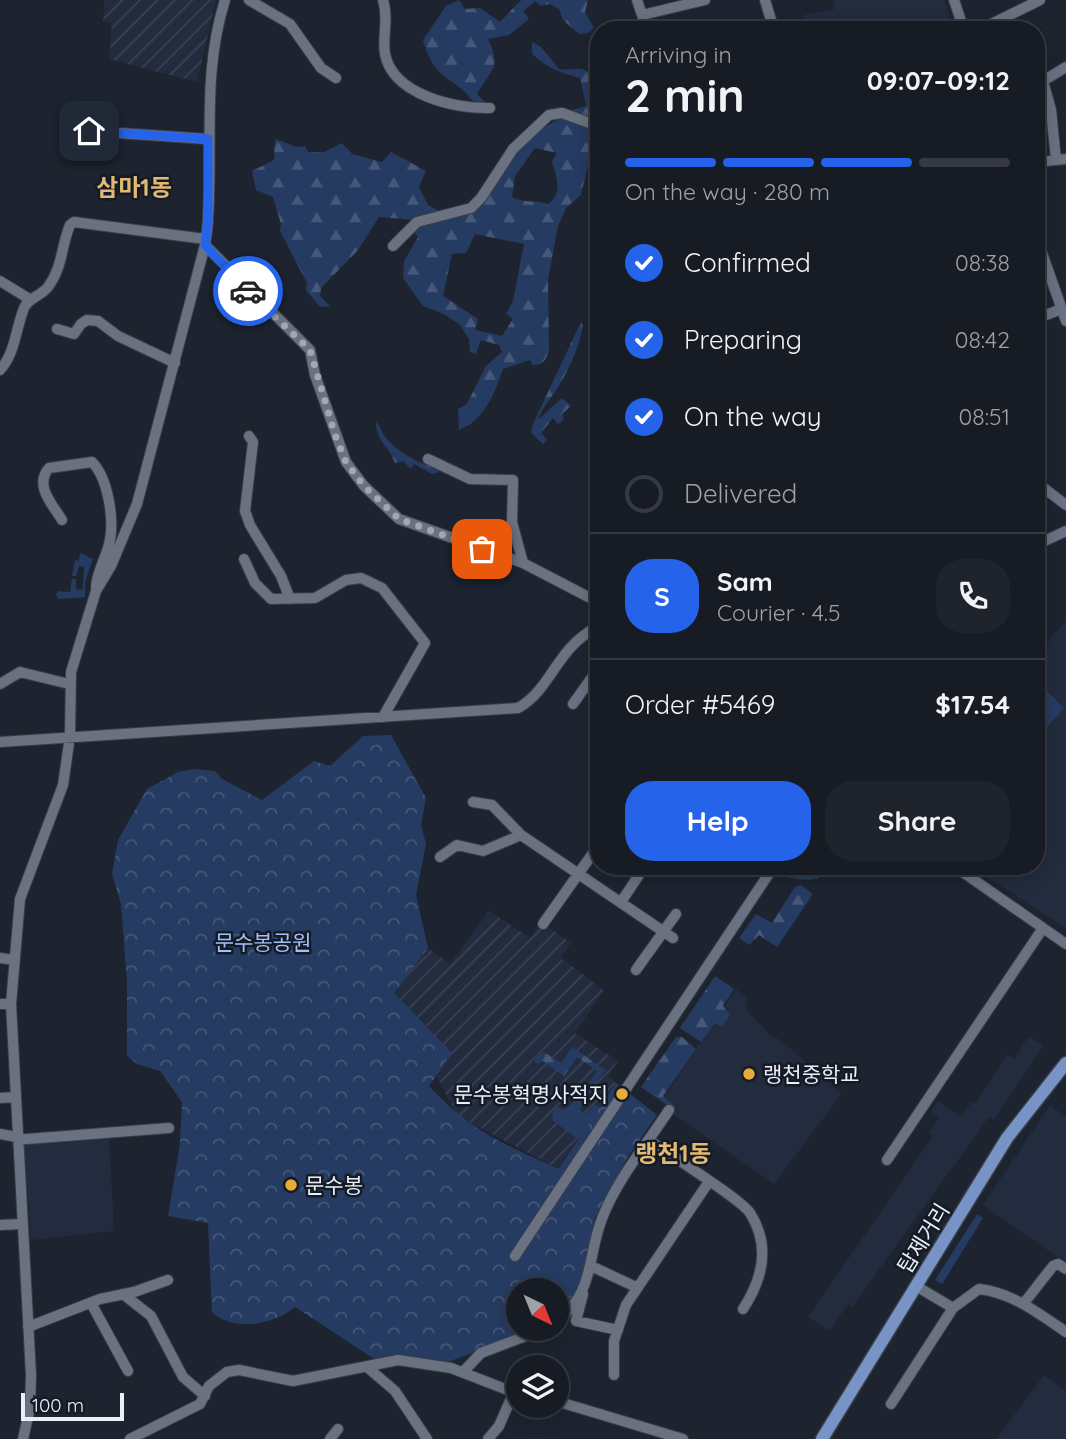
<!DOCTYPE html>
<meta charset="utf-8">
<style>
:root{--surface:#161b24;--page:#1f242c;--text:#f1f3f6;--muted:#9ea1a6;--line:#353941;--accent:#2563eb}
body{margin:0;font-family:Quicksand,"Noto Sans KR",sans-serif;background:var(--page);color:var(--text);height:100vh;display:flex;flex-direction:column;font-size:26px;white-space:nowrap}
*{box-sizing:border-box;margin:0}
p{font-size:23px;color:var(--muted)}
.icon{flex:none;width:38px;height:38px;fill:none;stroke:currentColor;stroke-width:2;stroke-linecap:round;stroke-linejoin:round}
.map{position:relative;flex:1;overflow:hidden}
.side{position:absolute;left:590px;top:21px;width:455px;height:854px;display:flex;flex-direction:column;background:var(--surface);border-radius:28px;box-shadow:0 4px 18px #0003,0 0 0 2px var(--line)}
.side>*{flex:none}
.needle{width:46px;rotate:137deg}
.tools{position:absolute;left:506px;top:1278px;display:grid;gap:14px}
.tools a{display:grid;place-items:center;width:63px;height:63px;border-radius:50%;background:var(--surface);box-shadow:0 4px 18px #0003,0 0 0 2px var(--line);font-size:35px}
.scale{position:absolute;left:21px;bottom:18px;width:103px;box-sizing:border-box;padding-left:7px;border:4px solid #eaeff8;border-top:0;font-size:19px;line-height:24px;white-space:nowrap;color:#eaeff8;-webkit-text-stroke:5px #141a26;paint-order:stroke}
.pin{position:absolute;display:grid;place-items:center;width:60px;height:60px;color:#fff;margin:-30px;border-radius:14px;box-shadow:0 4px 10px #0006}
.courier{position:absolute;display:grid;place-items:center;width:70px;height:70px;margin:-35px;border:5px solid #2563eb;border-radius:50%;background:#fff;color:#222;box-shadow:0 2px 9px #0007}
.overview em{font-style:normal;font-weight:800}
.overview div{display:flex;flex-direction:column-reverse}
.overview{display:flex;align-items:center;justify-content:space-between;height:119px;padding:0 35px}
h1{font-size:46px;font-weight:800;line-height:52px}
.bar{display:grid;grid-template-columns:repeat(4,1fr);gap:10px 7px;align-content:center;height:84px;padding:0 35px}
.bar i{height:9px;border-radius:5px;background:var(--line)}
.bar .active{background:var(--accent)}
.bar p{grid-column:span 4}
.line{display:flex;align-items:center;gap:18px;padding:0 35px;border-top:2px solid var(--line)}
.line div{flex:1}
.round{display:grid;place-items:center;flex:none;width:74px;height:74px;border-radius:28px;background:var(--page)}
ol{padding:0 35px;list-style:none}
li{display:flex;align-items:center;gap:21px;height:77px}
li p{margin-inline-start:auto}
li .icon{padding:7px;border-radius:50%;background:var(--accent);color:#fff;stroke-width:4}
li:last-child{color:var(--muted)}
li i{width:38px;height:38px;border:4px solid var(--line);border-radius:50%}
.cta{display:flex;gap:14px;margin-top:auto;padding:14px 35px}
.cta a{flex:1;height:80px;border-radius:28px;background:var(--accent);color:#fff;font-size:28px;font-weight:800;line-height:80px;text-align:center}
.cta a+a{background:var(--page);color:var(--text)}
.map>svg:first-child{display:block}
.built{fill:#222c3e}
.industrial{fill:url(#industrial-furrows)}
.grass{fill:#263b62}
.forest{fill:url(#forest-firs);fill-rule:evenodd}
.park{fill:url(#park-crowns)}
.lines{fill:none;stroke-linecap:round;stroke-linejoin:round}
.minor-casing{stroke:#393f49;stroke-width:12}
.major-casing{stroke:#393f49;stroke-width:15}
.minor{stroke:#6a7281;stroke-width:10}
.major{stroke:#7894c6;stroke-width:12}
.done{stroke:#a2a8b2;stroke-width:7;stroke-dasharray:0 12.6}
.route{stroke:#2563eb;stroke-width:9}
.poi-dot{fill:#e5ad35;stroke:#141a26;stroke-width:2.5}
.labels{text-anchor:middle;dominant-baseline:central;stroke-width:5;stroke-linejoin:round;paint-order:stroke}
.park-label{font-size:21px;fill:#a1c1fa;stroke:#141a26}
.poi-label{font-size:21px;fill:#eaeff8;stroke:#141a26;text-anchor:start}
.street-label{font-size:21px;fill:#eaeff8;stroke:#141a26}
.quarter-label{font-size:24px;font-weight:bold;fill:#e0b972;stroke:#141a26}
</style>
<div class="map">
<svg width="1066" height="1439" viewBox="0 0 1066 1439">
<defs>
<pattern id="industrial-furrows" width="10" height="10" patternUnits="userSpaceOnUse" patternTransform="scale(1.75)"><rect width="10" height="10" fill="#222c3e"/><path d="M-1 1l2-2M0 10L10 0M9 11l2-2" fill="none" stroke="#384151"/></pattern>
<pattern id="forest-firs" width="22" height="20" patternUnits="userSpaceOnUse" patternTransform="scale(1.75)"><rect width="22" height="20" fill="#263b62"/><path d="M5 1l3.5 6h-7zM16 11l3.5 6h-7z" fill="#465879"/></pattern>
<pattern id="park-crowns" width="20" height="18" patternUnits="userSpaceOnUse" patternTransform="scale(1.75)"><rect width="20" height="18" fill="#263b62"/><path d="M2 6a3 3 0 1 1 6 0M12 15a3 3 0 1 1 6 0" fill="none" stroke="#465879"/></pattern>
</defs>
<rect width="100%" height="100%" fill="#1d2430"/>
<path class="built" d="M833,0H944L955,30H806L803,15L835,9Z
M1066,621V928L970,866H1036V655Z
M736,989L746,998V1010L772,1037L779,1039L842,1093L774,1184L673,1114L677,1107L664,1097Z
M1029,1036L1043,1046L994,1120L989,1117L852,1307L848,1304L830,1331L808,1317L933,1136L929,1132L939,1118L931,1111L938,1101L961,1117L972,1102L976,1103L1007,1054L1014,1059Z
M1050,1105L1066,1117V1263L983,1205Z
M109,1136L114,1231L31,1240L24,1143Z
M1044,1375L1066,1391V1439H996Z"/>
<path class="industrial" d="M105,0H216L197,82L109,59L112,23L103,21Z
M489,911L530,938L541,922L571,943L561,958L604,990L575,1033L618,1061L608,1076L616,1083L559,1169L457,1116L394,993L428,948L450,964Z"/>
<path class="grass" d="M80,553L93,559L85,582V597L59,599L56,595L58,591L70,592L72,579H76V590L83,589L84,567L79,566L76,576H72L75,560L79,561Z
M1036,680L1064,708L1043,732L1037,733Z
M581,1095L587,1099L580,1110L586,1115L594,1104L601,1108L582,1135L575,1137L553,1121L552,1115L556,1106L564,1110Z
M977,1214L983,1218L942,1284L935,1280Z"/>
<path class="forest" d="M459,0L465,9L480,8L500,22L521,0H588L585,12L594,28L588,33L579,34L563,20L559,9L550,4L541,6L535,1L523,11L529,19L509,35L488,39C502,68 491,69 477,94L486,103L479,106C470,100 467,92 459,87C435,69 433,70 423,40L446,6Z
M532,42L541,47L559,69C567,71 575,68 582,69C599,73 598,106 598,119L568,111L586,106L580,78C562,73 547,68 532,54Z
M563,117L595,129L596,133L581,195L566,208L558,226L548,280L549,350C546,359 544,365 533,365L530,360L503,369C495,392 485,420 459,430L458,409L467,404L486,366L502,352L499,345L481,340L476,354L470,352L469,339L459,324L444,314L423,306L403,278L404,261L418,237L413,229L428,221L471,212C500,173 519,138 563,117ZM535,148L557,153L552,162C557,177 563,194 548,204C536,200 521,203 512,197L515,176ZM475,234L524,244L513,301L506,314L513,319L502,336L475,330L478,319L443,296L452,254L466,253Z
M275,139L297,147L305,146L308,152H324L342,143L352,154L382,162L391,152L426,171L419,187L428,205L439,211L415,220L379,217L358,250L321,288L320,296L330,306L320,307L306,290L307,283L280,231L281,224L273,197L256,190L252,171L274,160Z
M581,322L583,325C580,344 571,365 561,382C554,396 543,404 538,420L562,398L571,406L562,414L564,419L558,424L553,418L541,433L547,440L543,444L531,433L533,424Z
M376,422C380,425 381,430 384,435C393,449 421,466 437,467L439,472L432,474L414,464L411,469L403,461L395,463C389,446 376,441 376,422Z
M783,866H829V870C816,885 800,879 781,876L778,872Z
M801,885L813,894L777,947L759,935L749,945L739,938L756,914L772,923L795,887Z
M715,976L734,989L723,1006L730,1015L722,1027L715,1023L701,1042L680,1028Z
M676,1037H682L696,1049L663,1096L676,1107L674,1110L641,1087Z
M572,1047L605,1070L593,1088L588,1084L597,1071L577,1057L564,1076L543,1061L536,1064L533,1057L544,1052L561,1063Z"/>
<path class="park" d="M391,735L426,798L421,825L426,844L416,895L428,948L394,993L452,1053L429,1086C472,1132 503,1144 559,1169L616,1083L657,1115L627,1158L594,1220L593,1246L581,1287L577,1288L573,1298L557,1320L556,1290H518V1328H541L445,1363L376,1360L295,1307C274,1325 232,1332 212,1312L208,1223L168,1216L180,1143L182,1102L160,1071L137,1064L127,1056V982L121,904L112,874L118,840L147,789L178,772L194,769L215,771L222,779L262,800L314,761L330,766L363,736Z"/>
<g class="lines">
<g class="minor-casing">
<path id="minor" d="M249,0L290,24L321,68L336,78
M383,0C389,19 382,36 385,54C393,95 455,109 490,108
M637,0L647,30
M765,0L774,30
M954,0L964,30
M642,15L705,0
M979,30L1040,0
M89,131L208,139
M1056,160L1051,110L1043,81L1066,67
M1036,162L1066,159
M1036,236L1066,321
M205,245L310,350L315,375L346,462L364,486L399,519L523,563
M393,246L417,222L471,208L481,198L513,149L549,115L562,113L598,126
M0,281L31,300
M1036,319L1061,309
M57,329L74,334L81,324L87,320L98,321L118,336L175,363
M0,370C15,354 16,328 24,308C28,298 41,296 48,287C63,267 61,246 70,225L74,222L205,239
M249,436L253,442L245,511L250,525L281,576L290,599
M428,459L470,479L513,480L512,522L523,563L598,602
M1036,482L1066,505
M62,520C52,504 34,485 49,468L92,462C108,478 114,518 110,540C107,557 97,570 96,587
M1036,545L1066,531
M244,559L255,583L271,599L315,598L346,580L361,578L382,588L425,643L383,717
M0,684L20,672L69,684
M573,704L598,669
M0,742L518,708C544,694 554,663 574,644C581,637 589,632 597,626
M473,802L492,805L521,835L673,938
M440,857L457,845L483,851L521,835
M954,866L1066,944
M621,902L645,866
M543,924L598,846
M0,958L14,960
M636,970L676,914
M0,1004H11
M0,1098L15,1097
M0,1134L27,1139L169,1128
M649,1140C668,1154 741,1199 750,1213C771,1246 762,1280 743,1309
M887,1160L1043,928
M0,1225L22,1224
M515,1256L774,866
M591,1266L636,1287
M916,1286L953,1308L979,1289C1013,1293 1038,1313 1066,1332
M123,1294L151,1316L183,1377L205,1396
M583,1294L576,1321L618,1330
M91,1303L128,1371
M1024,1303L1053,1266L1058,1264L1066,1269
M556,1323C597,1289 586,1257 603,1216C618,1178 647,1144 669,1110
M28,1327L100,1299L134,1292L168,1280
M367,1367L395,1391L427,1439
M463,1372L481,1353L547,1328
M614,1375V1341L626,1305L708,1183
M556,1401L683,1439
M891,1404L953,1308
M23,1439L30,1408L31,1375L11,1004L20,899L63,785L70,736L71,672L96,591L111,566L137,504L205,245C206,236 208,227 208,218C213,144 202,73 225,0
M130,1439L200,1404L209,1386L227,1372L239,1370L293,1381L398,1360L451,1368L518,1394
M330,1439L338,1429
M488,1439L499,1426L513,1394"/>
</g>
<g class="major-casing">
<path id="major" d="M822,1439L1007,1138L1066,1063"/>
</g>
<use href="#minor" class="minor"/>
<use href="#major" class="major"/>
</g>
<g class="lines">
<path class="done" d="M248,291L310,350L335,435L346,462L364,486L399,519L482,549"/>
<path class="route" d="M89,131L208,139V220L205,245L248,291"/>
</g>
<g class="poi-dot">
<circle cx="749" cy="1074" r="7"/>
<circle cx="622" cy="1094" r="7"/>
<circle cx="291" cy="1185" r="7"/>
</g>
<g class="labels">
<g class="park-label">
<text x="263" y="942">문수봉공원</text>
</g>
<g class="poi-label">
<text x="763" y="1074">랭천중학교</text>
<text x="608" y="1094" text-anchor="end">문수봉혁명사적지</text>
<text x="305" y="1185">문수봉</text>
</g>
<g class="street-label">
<text transform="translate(923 1238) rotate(-58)">탑제거리</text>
</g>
<g class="quarter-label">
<text x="134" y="187">삼마1동</text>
<text x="673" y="1153">랭천1동</text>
</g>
</g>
</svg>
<div class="tools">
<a><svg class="needle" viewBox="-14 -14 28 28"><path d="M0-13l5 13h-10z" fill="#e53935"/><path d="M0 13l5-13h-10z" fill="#9ea1a6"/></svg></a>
<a><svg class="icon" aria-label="layers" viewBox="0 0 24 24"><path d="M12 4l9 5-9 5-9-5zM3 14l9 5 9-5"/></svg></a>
</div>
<div class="scale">100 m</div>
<div class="pin" style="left:482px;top:549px;background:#ea580c"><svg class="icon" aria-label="bag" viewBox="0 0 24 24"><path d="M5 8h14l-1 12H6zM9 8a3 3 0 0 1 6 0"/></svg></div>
<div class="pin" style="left:89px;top:131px;background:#1f2937"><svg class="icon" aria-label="home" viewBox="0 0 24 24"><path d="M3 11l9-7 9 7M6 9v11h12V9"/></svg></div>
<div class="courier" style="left:248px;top:291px"><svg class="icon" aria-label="car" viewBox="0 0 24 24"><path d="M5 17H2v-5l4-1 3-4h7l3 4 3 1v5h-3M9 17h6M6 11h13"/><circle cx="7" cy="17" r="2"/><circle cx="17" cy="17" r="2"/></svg></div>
<section class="side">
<div class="overview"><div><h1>2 min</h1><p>Arriving in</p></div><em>09:07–09:12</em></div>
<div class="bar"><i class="active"></i><i class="active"></i><i class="active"></i><i></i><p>On the way · 280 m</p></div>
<ol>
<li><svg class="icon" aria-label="check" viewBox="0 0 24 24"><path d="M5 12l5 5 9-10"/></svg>Confirmed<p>08:38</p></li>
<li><svg class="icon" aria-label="check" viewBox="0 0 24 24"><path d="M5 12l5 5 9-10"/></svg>Preparing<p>08:42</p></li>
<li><svg class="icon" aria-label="check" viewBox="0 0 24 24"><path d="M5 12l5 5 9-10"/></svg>On the way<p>08:51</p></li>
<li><i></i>Delivered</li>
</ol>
<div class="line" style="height:126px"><b class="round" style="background:var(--accent);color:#fff">S</b><div><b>Sam</b><p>Courier · 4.5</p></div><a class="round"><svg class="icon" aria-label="phone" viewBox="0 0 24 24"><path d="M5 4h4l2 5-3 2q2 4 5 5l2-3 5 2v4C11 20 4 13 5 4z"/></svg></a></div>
<div class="line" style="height:91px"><div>Order #5469</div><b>$17.54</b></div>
<div class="cta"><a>Help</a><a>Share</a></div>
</section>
</div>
